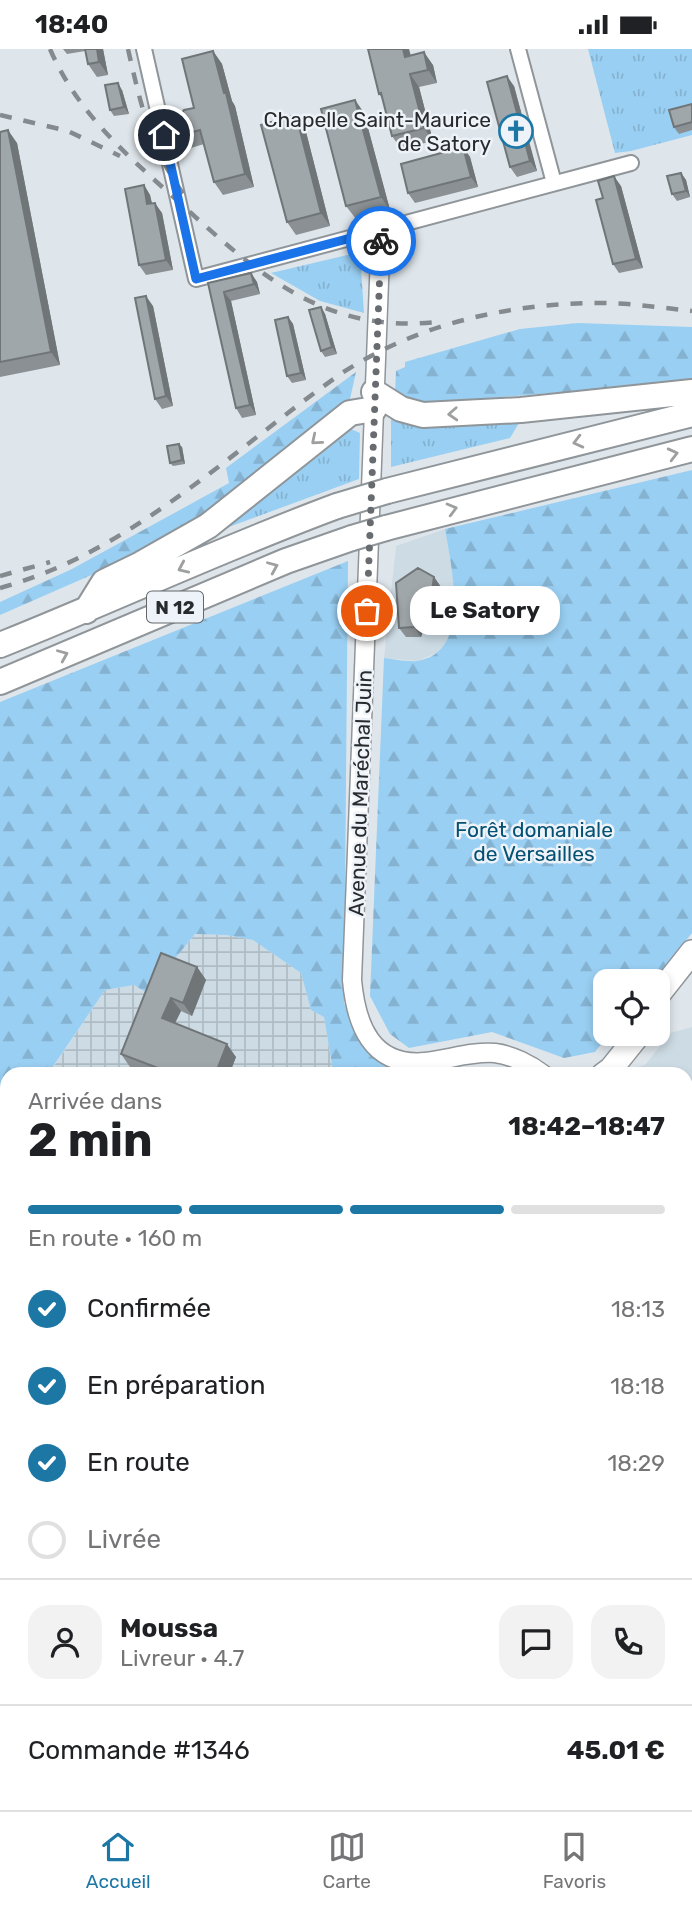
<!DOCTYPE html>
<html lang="fr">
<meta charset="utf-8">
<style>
:root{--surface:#fff;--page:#f2f2f2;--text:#202124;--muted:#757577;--line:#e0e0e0;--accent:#1c77a5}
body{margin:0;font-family:Rubik,sans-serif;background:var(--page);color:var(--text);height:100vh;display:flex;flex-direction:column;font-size:26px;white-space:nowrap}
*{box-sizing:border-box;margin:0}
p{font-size:23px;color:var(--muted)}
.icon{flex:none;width:38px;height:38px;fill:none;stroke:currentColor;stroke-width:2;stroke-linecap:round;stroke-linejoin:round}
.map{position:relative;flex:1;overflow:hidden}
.drawer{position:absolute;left:0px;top:1018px;width:693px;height:744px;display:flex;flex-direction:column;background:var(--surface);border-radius:21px 21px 0 0;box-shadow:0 4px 10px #0003}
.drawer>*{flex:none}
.buttons{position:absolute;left:593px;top:920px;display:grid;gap:14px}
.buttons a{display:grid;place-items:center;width:77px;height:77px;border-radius:14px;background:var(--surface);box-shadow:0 4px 10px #0003;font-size:35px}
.pin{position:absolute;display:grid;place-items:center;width:60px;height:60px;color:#fff;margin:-30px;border:4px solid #fff;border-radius:50%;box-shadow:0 2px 7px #0007}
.courier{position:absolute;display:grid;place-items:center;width:70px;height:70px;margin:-35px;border:5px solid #1a73e8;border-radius:50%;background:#fff;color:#222;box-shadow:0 2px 9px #0007}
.bubble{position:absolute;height:49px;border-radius:21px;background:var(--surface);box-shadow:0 4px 10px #0003;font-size:23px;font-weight:700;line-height:49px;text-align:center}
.overview em{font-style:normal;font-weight:700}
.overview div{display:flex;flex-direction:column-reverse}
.overview{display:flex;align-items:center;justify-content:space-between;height:119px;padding:0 28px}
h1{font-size:46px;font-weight:700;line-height:52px}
.bar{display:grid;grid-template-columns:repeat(4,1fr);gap:10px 7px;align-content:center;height:84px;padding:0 28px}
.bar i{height:9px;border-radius:5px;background:var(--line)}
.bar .current{background:var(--accent)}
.bar p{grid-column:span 4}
.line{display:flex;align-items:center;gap:18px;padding:0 28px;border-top:2px solid var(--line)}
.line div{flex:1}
.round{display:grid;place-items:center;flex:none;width:74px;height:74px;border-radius:21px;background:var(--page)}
ol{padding:0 28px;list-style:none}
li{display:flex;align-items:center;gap:21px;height:77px}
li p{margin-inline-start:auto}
li .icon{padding:7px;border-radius:50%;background:var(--accent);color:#fff;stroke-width:4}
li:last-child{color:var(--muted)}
li i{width:38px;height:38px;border:4px solid var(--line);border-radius:50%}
.status{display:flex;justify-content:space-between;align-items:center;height:49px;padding:0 35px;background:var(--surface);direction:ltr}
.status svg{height:19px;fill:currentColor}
.dock{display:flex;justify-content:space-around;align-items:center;height:98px;border-top:2px solid var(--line);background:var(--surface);font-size:19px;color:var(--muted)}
.dock a{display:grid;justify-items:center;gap:4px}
.dock .current{color:var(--accent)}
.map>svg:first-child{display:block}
.built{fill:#cddbe4}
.industrial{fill:url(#industrial-grid)}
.grass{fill:url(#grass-tufts)}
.forest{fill:url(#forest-firs)}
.cemetery{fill:url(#cemetery-stones)}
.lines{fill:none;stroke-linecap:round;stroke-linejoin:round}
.minor-casing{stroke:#8f9599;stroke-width:18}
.tertiary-casing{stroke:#8f9599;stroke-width:21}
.primary-casing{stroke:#8f9599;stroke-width:26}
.trunk-casing{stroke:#8f9599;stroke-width:28}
.minor{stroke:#fff;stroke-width:14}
.tertiary{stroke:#fff;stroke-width:18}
.primary{stroke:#fff;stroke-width:23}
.trunk{stroke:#fff;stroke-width:24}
.rail{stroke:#858a8e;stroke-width:4.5;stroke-dasharray:12 12;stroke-linecap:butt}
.trunk-bridge-casing{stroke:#8f9599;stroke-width:28;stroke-linecap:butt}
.trunk-bridge{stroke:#fff;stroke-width:24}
.wall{fill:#8a9093}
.shaded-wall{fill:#707578}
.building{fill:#a0a7ab;stroke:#707578;stroke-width:2}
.oneway{stroke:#9ea0a0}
.done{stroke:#686c70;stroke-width:7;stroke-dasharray:0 12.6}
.route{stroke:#1a73e8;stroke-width:9}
.labels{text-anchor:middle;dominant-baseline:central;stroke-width:5;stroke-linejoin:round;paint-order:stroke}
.shield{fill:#edf3f8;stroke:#63676a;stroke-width:2}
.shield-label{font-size:19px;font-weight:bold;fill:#282b2d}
.poi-label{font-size:21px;fill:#282b2d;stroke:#edf3f8;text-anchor:end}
.street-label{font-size:21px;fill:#282b2d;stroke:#edf3f8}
.park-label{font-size:21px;fill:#055174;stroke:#edf3f8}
</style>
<div class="status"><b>18:40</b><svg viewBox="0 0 49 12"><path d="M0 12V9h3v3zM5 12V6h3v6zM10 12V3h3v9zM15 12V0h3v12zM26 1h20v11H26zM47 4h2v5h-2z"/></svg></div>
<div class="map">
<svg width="692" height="1761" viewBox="0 0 692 1761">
<defs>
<pattern id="industrial-grid" width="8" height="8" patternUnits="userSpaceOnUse" patternTransform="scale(1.75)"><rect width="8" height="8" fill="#cddbe4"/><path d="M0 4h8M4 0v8" fill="none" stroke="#b0bcc4"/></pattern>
<pattern id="grass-tufts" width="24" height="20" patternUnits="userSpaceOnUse" patternTransform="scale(1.75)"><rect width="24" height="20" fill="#99cff2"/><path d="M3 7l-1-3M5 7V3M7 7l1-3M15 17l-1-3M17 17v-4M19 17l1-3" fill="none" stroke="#84b2d0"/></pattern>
<pattern id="forest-firs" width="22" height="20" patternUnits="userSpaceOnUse" patternTransform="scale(1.75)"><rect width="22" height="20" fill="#99cff2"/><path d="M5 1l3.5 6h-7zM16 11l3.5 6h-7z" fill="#84b2d0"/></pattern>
<pattern id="cemetery-stones" width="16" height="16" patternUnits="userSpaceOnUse" patternTransform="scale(1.75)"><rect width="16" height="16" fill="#99cff2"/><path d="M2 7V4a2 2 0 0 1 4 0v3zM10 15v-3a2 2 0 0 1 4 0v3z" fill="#84b2d0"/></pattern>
</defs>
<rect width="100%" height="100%" fill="#dfe6eb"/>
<path class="built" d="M445,480L456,546L449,591L439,603L417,612L384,609L396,497Z
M692,978V1093L686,1094V1026H607L645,1016L670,984Z
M7,1160V1245L0,1247V1162Z"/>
<path class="industrial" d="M195,885L226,886L253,891L301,924L311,961L324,968L333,1023L325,1026H48L105,941L134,936L147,944Z"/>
<path class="grass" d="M588,0H692V86L631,102L615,104Z
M360,203L364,264L320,252L271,224Z
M391,366L522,369L510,389L391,418Z
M338,380H351L360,384L359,430L218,482Z"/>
<path class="forest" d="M578,274L692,278V329L663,335L414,355L395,344L396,322L405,318V313L520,280Z
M356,323L350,350L255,430L182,480L112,517L0,566V553L72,520L229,434L226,419Z
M692,421V884L652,933H606V985H609L595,1003L564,1009L492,983L409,999L390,985L370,947L384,609C394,610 407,613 417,612C473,604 451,518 445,480Z
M348,512L344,954L363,992L393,1016L457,1018L482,1025H325L333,1022L324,968L311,961L301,924L253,891L226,886L195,885L147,944L134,936L105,941L48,1025L7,1026V1160L0,1162V653Z
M692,1093V1522L686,1520V1094Z"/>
<path class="cemetery" d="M7,1245V1434H0V1247Z"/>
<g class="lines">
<g class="minor-casing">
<path id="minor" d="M144,0L196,230L631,114
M518,0L554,134"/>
</g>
<g class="tertiary-casing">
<path id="tertiary" d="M381,181L352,931C356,975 371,1018 425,1013C448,1011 471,1002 495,1004C512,1006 531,1016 544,1026"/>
</g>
<g class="primary-casing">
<path id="primary" d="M658,946L692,903
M603,1026L611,1020L639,985
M326,1761V1755"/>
</g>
<g class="trunk-casing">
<path id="trunk" d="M374,343L401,360L423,366L521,361L692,343
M387,442L692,365
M386,479L692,400
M86,562L104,533L141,515L208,477L350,364L374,360
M0,596C113,551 223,499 337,457
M0,633L286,512L352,489"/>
</g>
<use href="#minor" class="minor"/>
<use href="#tertiary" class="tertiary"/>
<use href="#primary" class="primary"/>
<use href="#trunk" class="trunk"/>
<path class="rail" d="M50,0C78,65 128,107 180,154C257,224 323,285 437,273
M128,0C142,61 151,103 190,154
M0,66L68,82L120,107
M0,527L50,513
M0,539C132,503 232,401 342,324C419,274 511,254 601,254C632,254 662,259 692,262
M672,1026L692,1021
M686,1048L692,1047
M686,1069L692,1068
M0,1173L7,1171
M0,1201L7,1199
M0,1221L7,1219"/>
<g class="trunk-bridge-casing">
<path id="trunk-bridge" d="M337,457L387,442
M352,489L386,479"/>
</g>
<use href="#trunk-bridge" class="trunk-bridge"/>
</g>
<path class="wall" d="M63,0H103L108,26L97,28L88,15L85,2L67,5Z
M213,2L222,15L232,52L235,57L254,138L223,146L214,133L204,95L191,99L182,86L194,59Z
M411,7L433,16L437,34L419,38L433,92L401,100L392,87L383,50L379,45Z
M514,37L537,122L517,128L510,118Z
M122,41L129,65L114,67L110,61Z
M355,51L364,64L390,161L356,170L346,157Z
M692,55V81L679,85L674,78Z
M296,66L305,79L330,177L296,186L287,173Z
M0,83L17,94L60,316L0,328Z
M463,98L470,108L478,138L415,154L408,144Z
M681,124L686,131L690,148L677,152L672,145Z
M144,136L150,146L152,154L162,164L173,221L146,226L139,216Z
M621,137L643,219L619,224L613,215L603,149Z
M251,224L257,233L260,245L231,252L256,366L242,369L236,359L208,234Z
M153,257L173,357L162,360L155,350Z
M321,258L325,265L337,305L325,308L321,302Z
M288,268L293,275L306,331L292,334L287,327Z
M182,398L185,415L173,417L170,414Z
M434,528L441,538L438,558L431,557V580H424L421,588H406L399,579Z
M197,918L206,931L192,967L181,962L175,974L236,1008L229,1026H151L130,1018L121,1005Z
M0,1489H7V1528H0Z
M7,1533V1624H0V1591L3,1590L5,1587H0V1549L6,1550Z
M692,1559V1651L686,1650V1614H689Z
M340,1755H395V1757L365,1756Z
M593,1755H686L692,1761H593Z"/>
<path class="shaded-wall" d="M97,0H103L108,26L99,13Z
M403,0H409L415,21L405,8Z
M213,2L222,15L232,52L235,57L254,138L245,125Z
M424,3L433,16L437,34L428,21Z
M410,25L419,38L433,92L424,79Z
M507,27L514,37L537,122L530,112Z
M118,34L122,41L129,65L124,58Z
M355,51L364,64L390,161L381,148Z
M296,66L305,79L330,177L321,164Z
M8,81L17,94L60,316L51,303Z
M463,98L470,108L478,138L471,128Z
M681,124L686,131L690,148L686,142Z
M614,127L621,137L643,219L636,210Z
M144,136L150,146L154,165L147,155Z
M155,154L162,164L173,221L166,211Z
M251,224L257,233L260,245L254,235Z
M224,243L231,252L256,366L250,356Z
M146,247L153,257L173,357L166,347Z
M321,258L325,265L337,305L332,298Z
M288,268L293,275L306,331L301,324Z
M179,395L182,398L185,415L182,411Z
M434,528L441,538L438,558L431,548Z
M424,547L431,557V580L424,570Z
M417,570L424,580L421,588L414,578Z
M197,918L206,931L192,967L183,954Z
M171,949L181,962L171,982L162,969Z
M227,995L236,1008L229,1026H215Z
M358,1755H364L365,1761H358Z
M633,1755H638L642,1761H633Z"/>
<path class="building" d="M85,0H97L99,13L88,15Z
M368,0H403L405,8L424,3L428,21L410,25L424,79L392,87L381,44L379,45Z
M213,2L224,44H226L245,125L214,133L200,81L182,86L178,70L184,61L194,59L182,10Z
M507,27L530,112L510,118L487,33Z
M118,34L124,58L110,61L105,36Z
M355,51L381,148L346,157L321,60Z
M692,55V73L674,78L669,61Z
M296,66L321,164L287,173L261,76Z
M8,81L51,303L0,313V83Z
M463,98L471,128L408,144L401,115Z
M681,124L686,142L672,145L667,127Z
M614,127L636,210L613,215L596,151L603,149L598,132Z
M144,136L147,155L155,154L166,211L139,216L125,140Z
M251,224L254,235L224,243L250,356L236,359L208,234Z
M146,247L166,347L155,350L135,249Z
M321,258L332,298L321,302L309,261Z
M288,268L301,324L287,327L275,271Z
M179,395L182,411L170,414L167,397Z
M418,519L434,528L431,548L424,547V570H417L414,578L399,579L396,534Z
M161,904L197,918L183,954L171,949L162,969L227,995L215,1026H176L121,1005Z
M0,1489H7V1516L0,1515Z
M7,1533V1581L3,1574H0V1549L6,1550Z
M691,1559H692V1635H686V1614H689Z
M7,1583V1611H0V1591L3,1590Z
M686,1732H692V1761H675V1757L667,1756V1755H686Z
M0,1752H7V1755H82L234,1761H0Z
M340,1755H358V1761H340Z
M593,1755H633V1761H593Z"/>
<defs><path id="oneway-chevron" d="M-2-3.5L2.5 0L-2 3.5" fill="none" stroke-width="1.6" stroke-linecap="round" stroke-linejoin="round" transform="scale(1.75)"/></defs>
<g class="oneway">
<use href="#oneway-chevron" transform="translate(453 365) rotate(177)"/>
<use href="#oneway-chevron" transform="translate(316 391) rotate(140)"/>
<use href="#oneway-chevron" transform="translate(578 393) rotate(166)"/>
<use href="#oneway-chevron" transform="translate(673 405) rotate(-14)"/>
<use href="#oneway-chevron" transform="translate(452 460) rotate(-15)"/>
<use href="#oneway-chevron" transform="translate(273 518) rotate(-23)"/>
<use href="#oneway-chevron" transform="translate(183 519) rotate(156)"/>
<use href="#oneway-chevron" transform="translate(63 606) rotate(-23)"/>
</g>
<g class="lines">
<path class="done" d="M367,562L381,192"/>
<path class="route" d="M164,86L196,230L381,181V192"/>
</g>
<defs>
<g id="church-ring" transform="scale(1.75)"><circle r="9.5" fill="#edf3f8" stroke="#1c77a5" stroke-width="1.5"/><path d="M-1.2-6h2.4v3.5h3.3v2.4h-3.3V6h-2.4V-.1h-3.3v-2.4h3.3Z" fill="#1c77a5"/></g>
</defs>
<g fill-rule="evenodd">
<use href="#church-ring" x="516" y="82"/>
</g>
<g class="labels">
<rect class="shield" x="147" y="542.5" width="56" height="31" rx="5"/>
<g class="shield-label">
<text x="175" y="558">N 12</text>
</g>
<g class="poi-label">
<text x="491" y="70">Chapelle Saint-Maurice<tspan x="491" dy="24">de Satory</tspan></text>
</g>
<g class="street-label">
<text transform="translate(360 744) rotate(-88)">Avenue du Maréchal Juin</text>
</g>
<g class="park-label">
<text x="534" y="780">Forêt domaniale<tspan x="534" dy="24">de Versailles</tspan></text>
</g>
</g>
</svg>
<div class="buttons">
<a><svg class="icon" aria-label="locate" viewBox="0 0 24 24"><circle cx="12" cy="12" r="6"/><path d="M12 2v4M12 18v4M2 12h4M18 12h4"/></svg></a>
</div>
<div class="pin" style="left:367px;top:562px;background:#ea580c"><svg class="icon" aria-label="bag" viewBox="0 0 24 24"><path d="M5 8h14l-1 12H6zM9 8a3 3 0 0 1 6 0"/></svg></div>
<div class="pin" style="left:164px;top:86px;background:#1f2937"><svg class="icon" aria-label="home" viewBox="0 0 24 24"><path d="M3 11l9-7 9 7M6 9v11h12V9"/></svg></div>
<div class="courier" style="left:381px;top:192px"><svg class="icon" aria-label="bike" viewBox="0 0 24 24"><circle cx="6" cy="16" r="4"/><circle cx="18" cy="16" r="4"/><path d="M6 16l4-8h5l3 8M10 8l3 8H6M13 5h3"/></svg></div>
<div class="bubble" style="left:410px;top:537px;width:150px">Le Satory</div>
<section class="drawer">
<div class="overview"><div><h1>2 min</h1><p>Arrivée dans</p></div><em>18:42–18:47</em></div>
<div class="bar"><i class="current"></i><i class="current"></i><i class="current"></i><i></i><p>En route · 160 m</p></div>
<ol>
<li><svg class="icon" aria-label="check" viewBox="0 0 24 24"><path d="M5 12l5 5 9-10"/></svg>Confirmée<p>18:13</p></li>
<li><svg class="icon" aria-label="check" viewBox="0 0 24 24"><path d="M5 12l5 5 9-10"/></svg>En préparation<p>18:18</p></li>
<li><svg class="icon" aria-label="check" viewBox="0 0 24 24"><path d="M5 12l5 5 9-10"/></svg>En route<p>18:29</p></li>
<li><i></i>Livrée</li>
</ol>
<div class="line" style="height:126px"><a class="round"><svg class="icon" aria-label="person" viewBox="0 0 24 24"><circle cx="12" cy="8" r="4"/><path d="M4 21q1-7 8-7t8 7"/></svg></a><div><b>Moussa</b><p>Livreur · 4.7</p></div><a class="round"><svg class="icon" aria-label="chat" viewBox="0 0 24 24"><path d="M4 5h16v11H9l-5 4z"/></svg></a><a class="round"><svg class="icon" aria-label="phone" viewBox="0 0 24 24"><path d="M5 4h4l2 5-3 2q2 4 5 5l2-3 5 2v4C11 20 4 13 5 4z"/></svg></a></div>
<div class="line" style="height:91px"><div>Commande #1346</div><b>45.01 €</b></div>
</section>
</div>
<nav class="dock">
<a class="current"><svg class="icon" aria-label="home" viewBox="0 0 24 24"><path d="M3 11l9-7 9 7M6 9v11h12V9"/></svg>Accueil</a>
<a><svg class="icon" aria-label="map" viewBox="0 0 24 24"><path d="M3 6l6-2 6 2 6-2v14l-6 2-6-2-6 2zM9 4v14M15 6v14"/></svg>Carte</a>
<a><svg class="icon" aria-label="saved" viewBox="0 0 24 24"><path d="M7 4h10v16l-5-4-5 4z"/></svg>Favoris</a>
</nav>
